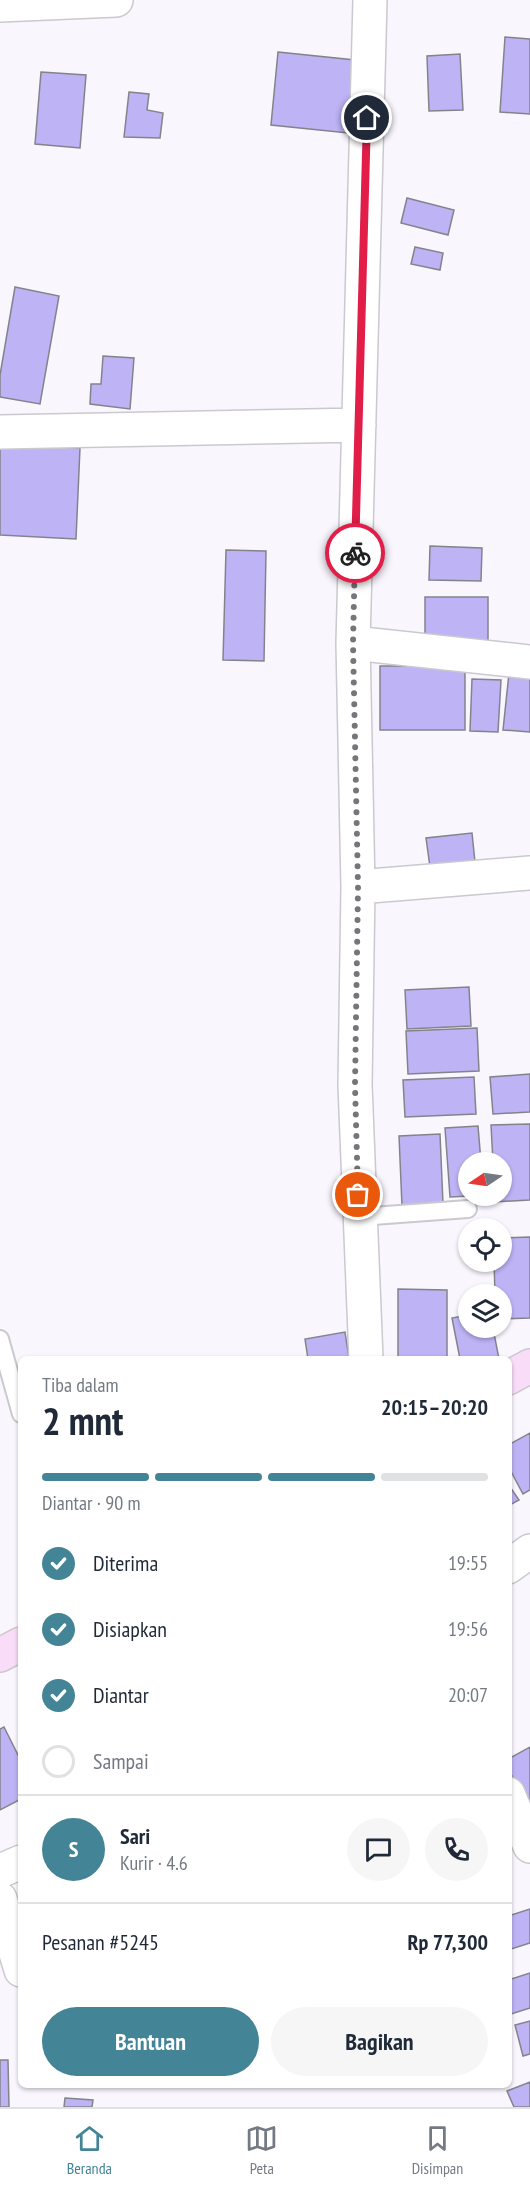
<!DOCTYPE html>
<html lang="id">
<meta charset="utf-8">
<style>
:root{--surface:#fff;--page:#f6f6f7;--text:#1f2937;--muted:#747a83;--line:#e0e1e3;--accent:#438496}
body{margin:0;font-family:"PT Sans Narrow",sans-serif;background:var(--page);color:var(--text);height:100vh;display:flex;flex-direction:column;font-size:22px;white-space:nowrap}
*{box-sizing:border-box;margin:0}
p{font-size:20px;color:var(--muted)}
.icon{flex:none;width:33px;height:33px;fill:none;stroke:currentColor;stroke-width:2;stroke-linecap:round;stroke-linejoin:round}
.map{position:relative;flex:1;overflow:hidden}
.drawer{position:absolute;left:18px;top:1356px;width:494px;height:732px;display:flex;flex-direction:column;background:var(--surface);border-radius:9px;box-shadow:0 2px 4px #0004}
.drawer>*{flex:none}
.needle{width:39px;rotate:257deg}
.fabs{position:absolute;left:458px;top:1152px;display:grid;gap:12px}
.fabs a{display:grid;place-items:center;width:54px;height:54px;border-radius:50%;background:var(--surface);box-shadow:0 2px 4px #0004;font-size:30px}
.pin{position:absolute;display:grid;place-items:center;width:51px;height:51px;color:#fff;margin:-26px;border:3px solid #fff;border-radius:50%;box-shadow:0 2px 6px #0007}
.courier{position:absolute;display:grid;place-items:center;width:60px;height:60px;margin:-30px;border:4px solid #e11d48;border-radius:50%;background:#fff;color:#222;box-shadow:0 2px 8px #0007}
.head em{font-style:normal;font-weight:800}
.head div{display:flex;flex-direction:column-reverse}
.head{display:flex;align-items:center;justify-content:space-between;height:102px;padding:0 24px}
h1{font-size:39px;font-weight:800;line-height:45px}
.bar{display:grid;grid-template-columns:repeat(4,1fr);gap:9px 6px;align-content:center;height:72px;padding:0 24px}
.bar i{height:8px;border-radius:4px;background:var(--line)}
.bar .current{background:var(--accent)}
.bar p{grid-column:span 4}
.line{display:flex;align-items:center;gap:15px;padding:0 24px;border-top:2px solid var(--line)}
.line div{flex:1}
.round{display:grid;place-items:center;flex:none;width:63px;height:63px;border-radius:32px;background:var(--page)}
ol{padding:0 24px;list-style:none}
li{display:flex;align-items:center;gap:18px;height:66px}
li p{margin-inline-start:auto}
li .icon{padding:6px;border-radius:50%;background:var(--accent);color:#fff;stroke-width:4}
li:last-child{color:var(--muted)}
li i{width:33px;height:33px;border:3px solid var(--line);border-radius:50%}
.primary-button{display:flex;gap:12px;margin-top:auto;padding:12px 24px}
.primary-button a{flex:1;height:69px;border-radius:36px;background:var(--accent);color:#fff;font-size:24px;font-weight:800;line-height:69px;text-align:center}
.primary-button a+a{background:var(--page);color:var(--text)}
.tabs{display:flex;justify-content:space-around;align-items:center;height:84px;border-top:2px solid var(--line);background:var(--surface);font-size:16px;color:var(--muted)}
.tabs a{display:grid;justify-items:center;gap:3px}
.tabs .current{color:var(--accent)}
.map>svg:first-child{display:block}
.building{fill:#bdb3f5;stroke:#84838a;stroke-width:1.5}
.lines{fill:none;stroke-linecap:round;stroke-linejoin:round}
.lane-casing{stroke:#ccc8cf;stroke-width:20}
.street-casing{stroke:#ccc8cf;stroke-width:36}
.secondary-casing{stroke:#ccc8cf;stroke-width:36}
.lane{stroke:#fff;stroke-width:16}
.street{stroke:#fff;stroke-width:33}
.secondary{stroke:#f8dcf8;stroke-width:33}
.done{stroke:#77757a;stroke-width:6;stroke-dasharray:0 10.8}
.route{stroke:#e11d48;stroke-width:8}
</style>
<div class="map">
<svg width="530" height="2107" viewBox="0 0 530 2107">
<rect width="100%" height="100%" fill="#faf6fe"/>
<path class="building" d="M505,37L530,39V114L500,112Z
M278,52L355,60L348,133L271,125Z
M460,54L463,110L429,111L427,56Z
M41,72L86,75L80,148L35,144Z
M129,92L149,94L147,110L163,113L160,138L124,137Z
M407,198L454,210L448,235L401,223Z
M415,247L443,253L440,270L411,264Z
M15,287L59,296L40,404L0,397V375Z
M103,356L134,358L130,409L90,404L91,384H101Z
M0,444L80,448L76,539L0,535Z
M430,546L482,548L481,581L429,580Z
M226,550L266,551L264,661L223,660Z
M425,597H488V640L425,641Z
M380,666H465V730H380Z
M509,673L530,675V732L503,730Z
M472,679L501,680L498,732L470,731Z
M472,833L475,862L430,867L426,838Z
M469,987L471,1026L407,1029L405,990Z
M477,1028L479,1071L408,1074L406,1031Z
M530,1074V1112L493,1114L490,1077Z
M474,1077L476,1114L405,1117L403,1080Z
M530,1124V1200L494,1202V1196H501V1162H493L491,1125Z
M478,1126L481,1162H468L470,1196L450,1197L445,1128Z
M440,1134L443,1204L402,1206L399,1136Z
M530,1237V1318L501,1319V1294H495L494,1262H501V1238Z
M398,1289L447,1290V1359H398Z
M468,1315V1328H493L499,1359H460L452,1318Z
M345,1332L349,1359H308L305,1339Z
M530,1433V1490L523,1494L508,1466V1445Z
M508,1484L519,1500L508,1506Z
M4,1727L21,1761V1799L0,1810V1729Z
M530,1747V1800L527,1802L508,1769V1759Z
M530,1909V1943L508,1950V1916Z
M530,1973V2008L508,2015V1980Z
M530,2021V2054L523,2056L515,2025Z
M0,2060H8L9,2107H0Z
M530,2082V2107H514L507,2091Z
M65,2098L93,2100L92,2107H64Z"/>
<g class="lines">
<g class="lane-casing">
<path id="lane" d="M359,1217L468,1209
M0,1339L21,1414"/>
</g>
<g class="street-casing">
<path id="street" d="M0,5L116,0
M0,432L359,425
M353,643L530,662
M358,887L530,873
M366,1359L355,1085L358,887L353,643L370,0
M508,1567L530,1551
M508,1794L530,1846
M0,1871L21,1862
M0,1899L21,1970"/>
</g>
<g class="secondary-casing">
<path id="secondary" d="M508,1378L530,1366
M0,1655L21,1644"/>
</g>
<use href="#lane" class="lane"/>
<use href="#street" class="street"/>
<use href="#secondary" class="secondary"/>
</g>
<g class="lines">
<path class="done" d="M355,553L353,643L358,887L355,1085L358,1195"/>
<path class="route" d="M355,553L367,118"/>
</g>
</svg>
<div class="fabs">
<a><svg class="needle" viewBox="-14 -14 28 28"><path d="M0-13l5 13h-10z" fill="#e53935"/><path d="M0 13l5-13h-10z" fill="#747a83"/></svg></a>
<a><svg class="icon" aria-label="locate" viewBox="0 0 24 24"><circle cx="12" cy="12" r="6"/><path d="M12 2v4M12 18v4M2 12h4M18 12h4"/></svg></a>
<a><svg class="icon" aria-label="layers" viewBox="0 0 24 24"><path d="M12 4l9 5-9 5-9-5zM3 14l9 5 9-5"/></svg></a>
</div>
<div class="pin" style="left:358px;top:1195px;background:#ea580c"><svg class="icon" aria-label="bag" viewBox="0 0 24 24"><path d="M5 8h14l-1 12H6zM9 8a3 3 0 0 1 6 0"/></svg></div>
<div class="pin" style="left:367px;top:118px;background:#1f2937"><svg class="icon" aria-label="home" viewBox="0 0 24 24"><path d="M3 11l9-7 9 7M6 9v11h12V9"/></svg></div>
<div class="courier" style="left:355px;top:553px"><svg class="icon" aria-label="bike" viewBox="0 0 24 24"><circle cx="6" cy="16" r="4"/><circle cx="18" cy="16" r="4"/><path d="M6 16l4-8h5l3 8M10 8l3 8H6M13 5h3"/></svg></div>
<section class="drawer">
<div class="head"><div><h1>2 mnt</h1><p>Tiba dalam</p></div><em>20:15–20:20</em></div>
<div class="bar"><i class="current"></i><i class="current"></i><i class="current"></i><i></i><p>Diantar · 90 m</p></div>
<ol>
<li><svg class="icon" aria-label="check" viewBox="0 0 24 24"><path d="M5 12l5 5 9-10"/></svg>Diterima<p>19:55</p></li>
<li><svg class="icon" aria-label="check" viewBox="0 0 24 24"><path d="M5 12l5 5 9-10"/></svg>Disiapkan<p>19:56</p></li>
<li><svg class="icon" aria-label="check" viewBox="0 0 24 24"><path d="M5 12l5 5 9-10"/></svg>Diantar<p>20:07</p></li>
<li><i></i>Sampai</li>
</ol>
<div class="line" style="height:108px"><b class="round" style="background:var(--accent);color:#fff">S</b><div><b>Sari</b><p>Kurir · 4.6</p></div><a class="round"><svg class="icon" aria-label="chat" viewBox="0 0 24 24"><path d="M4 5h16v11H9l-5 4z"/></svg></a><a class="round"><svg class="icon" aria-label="phone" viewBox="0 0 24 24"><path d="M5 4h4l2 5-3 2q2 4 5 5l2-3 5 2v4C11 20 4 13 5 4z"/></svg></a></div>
<div class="line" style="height:78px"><div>Pesanan #5245</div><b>Rp 77,300</b></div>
<div class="primary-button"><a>Bantuan</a><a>Bagikan</a></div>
</section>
</div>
<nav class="tabs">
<a class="current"><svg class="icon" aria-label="home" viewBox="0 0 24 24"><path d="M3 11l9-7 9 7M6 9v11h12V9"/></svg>Beranda</a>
<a><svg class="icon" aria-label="map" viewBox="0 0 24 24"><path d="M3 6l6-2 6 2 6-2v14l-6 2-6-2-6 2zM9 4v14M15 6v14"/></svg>Peta</a>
<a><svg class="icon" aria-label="saved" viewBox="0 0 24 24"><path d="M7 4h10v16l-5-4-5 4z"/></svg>Disimpan</a>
</nav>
